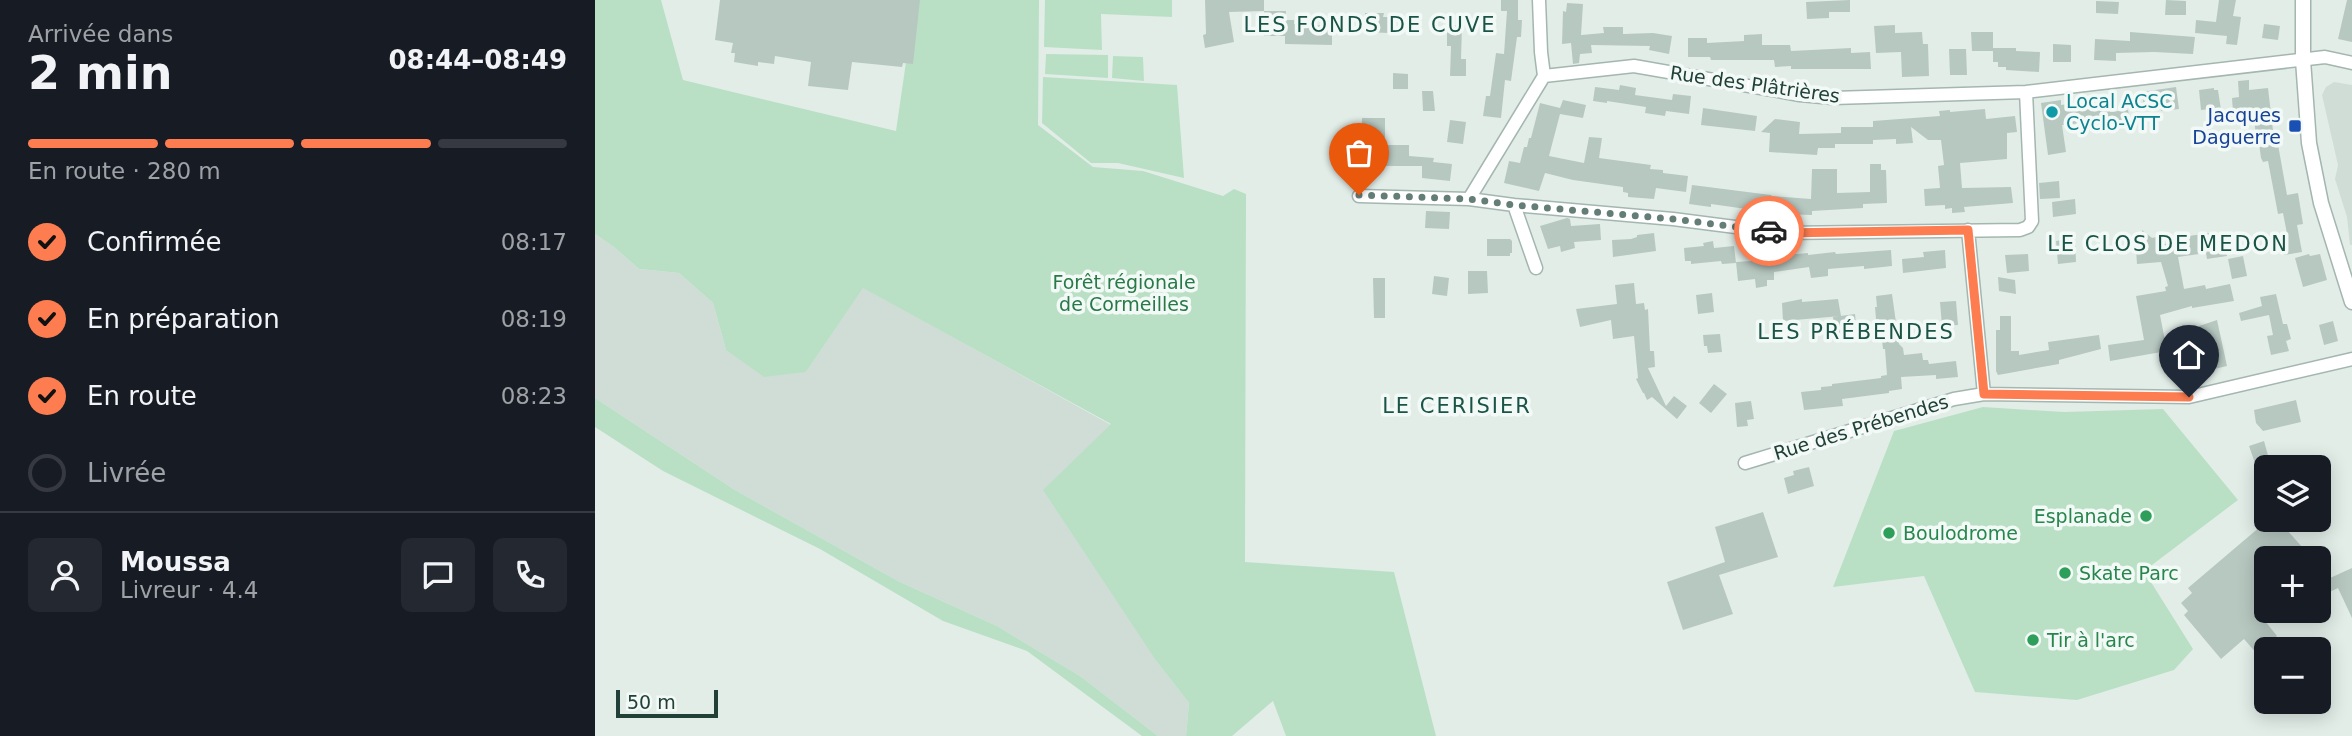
<!DOCTYPE html>
<html lang="fr">
<meta charset="utf-8">
<style>
:root{--surface:#171b24;--page:#242831;--text:#f1f3f6;--muted:#9ea1a6;--line:#363941;--accent:#fd7d50}
body{margin:0;font-family:"DejaVu Sans",sans-serif;background:var(--page);color:var(--text);height:100vh;display:flex;flex-direction:column;font-size:26px;white-space:nowrap}
*{box-sizing:border-box;margin:0}
p{font-size:23px;color:var(--muted)}
.icon{flex:none;width:38px;height:38px;fill:none;stroke:currentColor;stroke-width:2;stroke-linecap:round;stroke-linejoin:round}
.map{position:relative;flex:1;overflow:hidden}
.drawer{display:flex;flex-direction:column;background:var(--surface);width:595px}
.drawer>*{flex:none}
.tools{position:absolute;left:1659px;top:455px;display:grid;gap:14px}
.tools a{display:grid;place-items:center;width:77px;height:77px;border-radius:10px;background:var(--surface);box-shadow:0 4px 18px #0003;font-size:35px}
.scale{position:absolute;left:21px;bottom:18px;width:102px;box-sizing:border-box;padding-left:7px;border:4px solid #204038;border-top:0;font-size:19px;line-height:24px;white-space:nowrap;color:#204038;-webkit-text-stroke:5px #f3f9f6;paint-order:stroke}
.pin{position:absolute;display:grid;place-items:center;width:60px;height:60px;color:#fff;margin:-72px -30px;border-radius:50% 50% 50% 0;rotate:-45deg;box-shadow:0 0 7px #0007}
.pin .icon{rotate:45deg}
.courier{position:absolute;display:grid;place-items:center;width:70px;height:70px;margin:-35px;border:5px solid #fd7d50;border-radius:50%;background:#fff;color:#222;box-shadow:0 2px 9px #0007}
.overview em{font-style:normal;font-weight:700}
.overview div{display:flex;flex-direction:column-reverse}
.overview{display:flex;align-items:center;justify-content:space-between;height:119px;padding:0 28px}
h1{font-size:46px;font-weight:700;line-height:52px}
.bar{display:grid;grid-template-columns:repeat(4,1fr);gap:10px 7px;align-content:center;height:84px;padding:0 28px}
.bar i{height:9px;border-radius:5px;background:var(--line)}
.bar .active{background:var(--accent)}
.bar p{grid-column:span 4}
.line{display:flex;align-items:center;gap:18px;padding:0 28px;border-top:2px solid var(--line)}
.line div{flex:1}
.round{display:grid;place-items:center;flex:none;width:74px;height:74px;border-radius:10px;background:var(--page)}
ol{padding:0 28px;list-style:none}
li{display:flex;align-items:center;gap:21px;height:77px}
li p{margin-inline-start:auto}
li .icon{padding:7px;border-radius:50%;background:var(--accent);color:#111;stroke-width:4}
li:last-child{color:var(--muted)}
li i{width:38px;height:38px;border:4px solid var(--line);border-radius:50%}
main{display:flex;flex:1;min-height:0}
.map>svg:first-child{display:block}
.built{fill:#d0ddd7}
.green{fill:#b9e0c4}
.building{fill:#b7c8c1}
.lines{fill:none;stroke-linecap:round;stroke-linejoin:round}
.minor-casing{stroke:#a4b6b0;stroke-width:15}
.tertiary-casing{stroke:#a4b6b0;stroke-width:17}
.minor{stroke:#fff;stroke-width:12}
.tertiary{stroke:#fff;stroke-width:14}
.done{stroke:#647d76;stroke-width:7;stroke-dasharray:0 12.6}
.route{stroke:#fd7d50;stroke-width:9}
.culture-dot{fill:#0f9aa8;stroke:#f3f9f6;stroke-width:2.5}
.transit-dot{fill:#1a4fb4;stroke:#f3f9f6;stroke-width:2.5}
.leisure-dot{fill:#2e9e5b;stroke:#f3f9f6;stroke-width:2.5}
.labels{text-anchor:middle;dominant-baseline:central;stroke-width:7;stroke-linejoin:round;paint-order:stroke}
.street-label{font-size:19px;fill:#204038;stroke:#f3f9f6}
.culture-label{font-size:19px;fill:#0d838f;stroke:#f3f9f6;text-anchor:start}
.transit-label{font-size:19px;fill:#164399;stroke:#f3f9f6;text-anchor:end}
.park-label{font-size:19px;fill:#277a48;stroke:#f3f9f6}
.leisure-label{font-size:19px;fill:#27864d;stroke:#f3f9f6;text-anchor:start}
.neighbourhood-label{font-size:21px;letter-spacing:2px;fill:#1a5447;stroke:#f3f9f6}
</style>
<main>
<section class="drawer">
<div class="overview"><div><h1>2 min</h1><p>Arrivée dans</p></div><em>08:44–08:49</em></div>
<div class="bar"><i class="active"></i><i class="active"></i><i class="active"></i><i></i><p>En route · 280 m</p></div>
<ol>
<li><svg class="icon" aria-label="check" viewBox="0 0 24 24"><path d="M5 12l5 5 9-10"/></svg>Confirmée<p>08:17</p></li>
<li><svg class="icon" aria-label="check" viewBox="0 0 24 24"><path d="M5 12l5 5 9-10"/></svg>En préparation<p>08:19</p></li>
<li><svg class="icon" aria-label="check" viewBox="0 0 24 24"><path d="M5 12l5 5 9-10"/></svg>En route<p>08:23</p></li>
<li><i></i>Livrée</li>
</ol>
<div class="line" style="height:126px"><a class="round"><svg class="icon" aria-label="person" viewBox="0 0 24 24"><circle cx="12" cy="8" r="4"/><path d="M4 21q1-7 8-7t8 7"/></svg></a><div><b>Moussa</b><p>Livreur · 4.4</p></div><a class="round"><svg class="icon" aria-label="chat" viewBox="0 0 24 24"><path d="M4 5h16v11H9l-5 4z"/></svg></a><a class="round"><svg class="icon" aria-label="phone" viewBox="0 0 24 24"><path d="M5 4h4l2 5-3 2q2 4 5 5l2-3 5 2v4C11 20 4 13 5 4z"/></svg></a></div>
</section>
<div class="map">
<svg width="1757" height="736" viewBox="0 0 1757 736">
<rect width="100%" height="100%" fill="#e2ede8"/>
<path class="built" d="M1739,82L1757,85V245H1755L1752,217L1740,179L1743,165L1727,95L1731,87Z
M0,234L19,247L44,269L84,273L118,303L131,350L211,372L268,287L516,425L562,662L594,703L591,736H563L485,676L402,626L303,581L140,490L0,398Z"/>
<path class="green" d="M0,0H66L88,80L301,131L320,0H444L443,125L498,167L548,171L628,196L639,189L651,194L650,562L799,572L841,736H691L678,701L637,736H591L594,703L562,662L448,490L516,424L268,288L211,372L169,377L131,350L118,303L84,273L44,269L19,247L0,234Z
M450,0H577V17L506,14L507,50L449,47Z
M451,54L513,55V78L450,74Z
M518,56L548,57L549,81L517,78Z
M448,77L582,85L589,178L523,163H496L447,123Z
M0,398L140,490L303,581L402,626L485,676L563,736H547L432,651L348,621L225,549L68,471L0,427Z
M1388,407L1469,412L1568,409L1643,500L1549,571L1598,649L1579,670L1482,700L1380,692L1329,576L1238,587L1299,431Z"/>
<path class="building" d="M125,0H325L318,64L308,63L307,67L257,62L253,90L213,86L216,62L180,56L179,64L163,62V66L139,62L140,53H136L138,43L120,40Z
M610,0H669V11L634,12L639,42L610,48L608,35L611,34Z
M906,0H923V20H927L926,37H922L916,81L910,80L906,118L888,116L891,96H895L901,53L909,54L912,11H906Z
M1255,0V12H1234V18L1212,19L1211,2Z
M1571,0L1591,1V15H1570Z
M1624,0H1641L1638,16L1646,17L1642,45L1631,44L1632,36L1600,33L1601,20L1621,22Z
M1752,0H1757V42L1743,39Z
M1501,1L1524,2L1523,14L1501,13Z
M972,3L988,4L986,35L1009,33L1008,27H1028V34L1058,33L1077,36L1074,54L1054,50L1055,46L996,45L997,53L985,54L984,63L978,64L976,43L967,44L968,11L971,12Z
M669,11H691L690,20H699V24L737,26V45L690,44V36H669Z
M770,13H789L788,17H795L794,33L770,32Z
M1669,24L1685,26L1683,40L1667,38Z
M852,25H867L866,59H871V76H855L856,46H852Z
M1300,25V33L1327,32L1328,44H1333L1334,76L1307,77L1306,52L1281,53L1279,26Z
M1376,32H1398V48H1421V51L1445,52L1444,72L1411,70V67H1403V62H1398V51H1377Z
M1535,32L1600,37L1598,54L1559,52L1521,53V61L1499,60L1500,39L1535,41Z
M1167,34V45H1195L1196,51L1256,48V53L1275,52L1276,69H1196V66L1180,67L1179,60H1116L1115,57H1093V38H1112V43L1149,41V35Z
M1458,44L1476,45V62H1458Z
M1354,49H1371L1372,75H1355Z
M798,73L813,74V89H798Z
M1654,80V90L1673,88L1679,139H1682L1692,195L1703,193L1708,224L1702,225L1707,252L1689,255L1688,250L1680,252L1679,242L1693,239L1688,213L1683,214L1673,161L1668,162L1666,158L1663,136H1661L1658,111L1638,113L1637,98L1644,97L1643,81Z
M1025,85L1041,88L1040,95L1077,100L1078,94L1096,96L1094,114L1071,111L1070,116L1050,113L1051,107L1012,101V103L998,101L1000,87L1024,90Z
M1581,87L1584,109L1566,111L1565,105L1549,107L1547,92Z
M1619,88V90H1623L1626,110L1616,111L1615,109L1606,110L1604,90Z
M827,91H838L840,111H828Z
M968,100L991,105L988,118L965,114L954,156L989,163L994,137L1007,138L1004,158L1056,165L1055,169L1068,170V173L1093,176L1091,192L1061,188L1059,199L1033,197V193L1028,192V187L978,180L950,173L944,191L909,183L914,161L925,163L929,147H932L934,138H936L945,103L965,108Z
M1466,100V105L1482,103L1483,109L1514,106L1515,112L1533,110L1535,120L1506,124V121L1467,125L1471,152L1453,155L1446,103Z
M1108,108L1162,116L1160,131L1106,125Z
M1390,109L1391,119L1420,116L1422,132L1412,133V159L1365,163L1367,188L1416,187L1418,203L1369,207L1370,212L1357,213V208L1350,209V205L1330,206L1329,189L1345,188L1343,166L1349,165L1346,140H1333L1316,127L1318,143L1301,144V139L1278,140V144H1240V148H1223L1222,155L1174,152L1175,133L1166,132L1180,119L1205,122L1204,134L1246,133V127H1278V121L1345,116L1344,111L1355,110V112Z
M767,118H790V145H814V156L839,158L838,162L857,164L855,181L827,178V166H781V170H762V154H766Z
M855,120L871,122L868,144L852,142Z
M1275,164H1286V170H1291L1292,203L1268,204V208L1217,211V215L1186,214L1116,204V207L1094,204L1097,185L1176,195L1177,196L1216,199L1217,169H1242V193L1275,192Z
M1464,181L1465,198L1445,199L1444,183Z
M1480,199L1481,214L1458,217L1457,202Z
M831,211L855,212L854,229L830,228Z
M972,218L975,219L976,226L1005,224L1006,240L979,242L980,248L966,252L965,246L953,249L945,226Z
M1547,230L1557,238L1561,237L1563,245L1594,240V236L1614,233L1615,241L1629,239L1632,256L1612,259L1611,253L1583,257L1589,289L1610,285L1611,289L1635,284L1639,301L1597,308V306L1565,315L1572,351L1515,361L1513,345L1549,340L1541,296L1571,291L1570,287L1573,286L1566,262L1542,264L1541,249L1549,248Z
M1059,233L1061,251L1018,257L1017,240L1036,239L1042,237V235Z
M1480,238L1481,262L1463,264L1461,241Z
M892,239H915L917,241V253H915V256H892Z
M1118,241L1119,248L1139,246L1141,263L1127,264L1126,261L1096,264V261H1090L1089,248L1109,246L1108,243Z
M1296,250L1297,266L1269,269V266L1233,269V276L1216,278L1214,267L1179,272V280H1172V286L1161,288L1160,279L1143,281L1141,262L1191,259V255L1213,253V255L1240,252L1241,254Z
M1350,250L1351,268L1308,273L1307,259L1329,257L1328,252Z
M1433,254L1434,271L1412,273L1410,255Z
M1714,254L1715,256L1725,254L1732,280L1708,287L1700,258Z
M1648,256L1652,276L1637,279L1633,259Z
M873,271H892L893,293L873,294Z
M839,276L854,278L852,296L837,294Z
M1403,277L1420,280L1421,294L1404,291Z
M778,278H790V318H779Z
M1039,283L1041,304L1049,303L1050,310L1053,309L1055,351H1059L1060,367L1053,368L1071,406L1079,396L1092,406L1082,419L1057,397L1052,400L1049,393H1048L1041,379L1043,378L1039,336L1018,339L1016,320L985,327L981,309L1022,304L1020,285Z
M1117,293L1119,312L1103,314L1101,295Z
M1297,294L1304,344L1308,348L1309,355L1327,353L1328,360H1333L1334,364L1361,361L1363,377L1341,379V375L1306,377L1307,389L1294,391V393L1247,399L1248,406L1209,410L1206,392L1226,390V387L1237,386V384L1286,378V376L1292,375L1290,349H1288L1287,340L1286,341L1284,319H1281L1280,307H1282L1281,296Z
M1681,294L1688,324H1692L1696,339L1691,341L1694,351L1676,355L1672,336L1678,335L1674,315L1646,321L1644,313L1667,306L1665,297Z
M1207,299V302L1243,299L1246,316L1188,321L1187,303Z
M1361,301L1363,325L1347,326L1345,302Z
M1260,314L1262,334L1240,337L1238,317Z
M1405,316H1416V351H1424V355L1454,350L1453,342L1504,335L1506,349L1464,360V364L1403,375L1401,371V330H1405Z
M1622,320L1632,366L1615,370L1610,348L1612,336L1606,337L1604,326Z
M1738,321L1743,341L1729,345L1724,325Z
M1125,334L1127,352L1113,353L1112,346H1109L1108,335Z
M1119,384L1132,394L1116,413L1104,403Z
M1701,400L1706,422L1668,431L1661,423L1659,410Z
M1156,401L1159,419L1152,420L1153,426L1142,427L1140,403Z
M1669,441L1674,459L1660,463L1654,446Z
M1214,467L1219,486L1193,494L1189,478L1199,475L1198,471Z
M1168,512L1183,557L1124,575L1138,614L1088,630L1072,582L1130,562L1120,527Z
M1673,520H1683L1717,558H1671V611H1682L1670,621L1682,636L1662,654L1649,639L1626,659L1589,615L1593,611L1586,603L1597,593L1593,588Z
M1757,568V618L1743,588L1724,597V583Z"/>
<g class="lines">
<g class="minor-casing">
<path id="minor" d="M944,0L946,52L949,76
M949,76L1039,66L1205,95L1238,98L1271,97L1431,92L1730,57L1757,63
M764,196L874,199L919,205L1078,219L1187,233L1425,230L1433,227L1437,221L1431,92
M874,199L949,76
M919,205L941,268
M1373,230L1389,394
M1150,463L1359,399L1389,394L1594,397L1757,359"/>
</g>
<g class="tertiary-casing">
<path id="tertiary" d="M1708,0V60L1714,143L1726,203L1757,302"/>
</g>
<use href="#minor" class="minor"/>
<use href="#tertiary" class="tertiary"/>
</g>
<g class="lines">
<path class="done" d="M764,195L874,199L919,205L1078,219L1174,231"/>
<path class="route" d="M1174,231L1187,233L1373,230L1389,394L1594,397"/>
</g>
<circle class="culture-dot" cx="1457" cy="112" r="7"/>
<rect class="transit-dot" x="1693" y="119" width="14" height="14" rx="3.5"/>
<g class="leisure-dot">
<circle cx="1551" cy="516" r="7"/>
<circle cx="1294" cy="533" r="7"/>
<circle cx="1470" cy="573" r="7"/>
<circle cx="1438" cy="640" r="7"/>
</g>
<g class="labels">
<g class="street-label">
<text transform="translate(1160 84) rotate(8)">Rue des Plâtrières</text>
<text transform="translate(1266 427) rotate(-17)">Rue des Prébendes</text>
</g>
<g class="culture-label">
<text x="1471" y="101">Local ACSC<tspan x="1471" dy="22">Cyclo-VTT</tspan></text>
</g>
<g class="transit-label">
<text x="1686" y="115">Jacques<tspan x="1686" dy="22">Daguerre</tspan></text>
</g>
<g class="park-label">
<text x="529" y="282">Forêt régionale<tspan x="529" dy="22">de Cormeilles</tspan></text>
</g>
<g class="leisure-label">
<text x="1537" y="516" text-anchor="end">Esplanade</text>
<text x="1308" y="533">Boulodrome</text>
<text x="1484" y="573">Skate Parc</text>
<text x="1452" y="640">Tir à l'arc</text>
</g>
<g class="neighbourhood-label">
<text x="775" y="25">LES FONDS DE CUVE</text>
<text x="1573" y="244">LE CLOS DE MEDON</text>
<text x="1261" y="332">LES PRÉBENDES</text>
<text x="862" y="406">LE CERISIER</text>
</g>
</g>
</svg>
<div class="tools">
<a><svg class="icon" aria-label="layers" viewBox="0 0 24 24"><path d="M12 4l9 5-9 5-9-5zM3 14l9 5 9-5"/></svg></a>
<a>+</a>
<a>−</a>
</div>
<div class="scale">50 m</div>
<div class="pin" style="left:764px;top:195px;background:#ea580c"><svg class="icon" aria-label="bag" viewBox="0 0 24 24"><path d="M5 8h14l-1 12H6zM9 8a3 3 0 0 1 6 0"/></svg></div>
<div class="pin" style="left:1594px;top:397px;background:#1f2937"><svg class="icon" aria-label="home" viewBox="0 0 24 24"><path d="M3 11l9-7 9 7M6 9v11h12V9"/></svg></div>
<div class="courier" style="left:1174px;top:231px"><svg class="icon" aria-label="car" viewBox="0 0 24 24"><path d="M5 17H2v-5l4-1 3-4h7l3 4 3 1v5h-3M9 17h6M6 11h13"/><circle cx="7" cy="17" r="2"/><circle cx="17" cy="17" r="2"/></svg></div>
</div>
</main>
